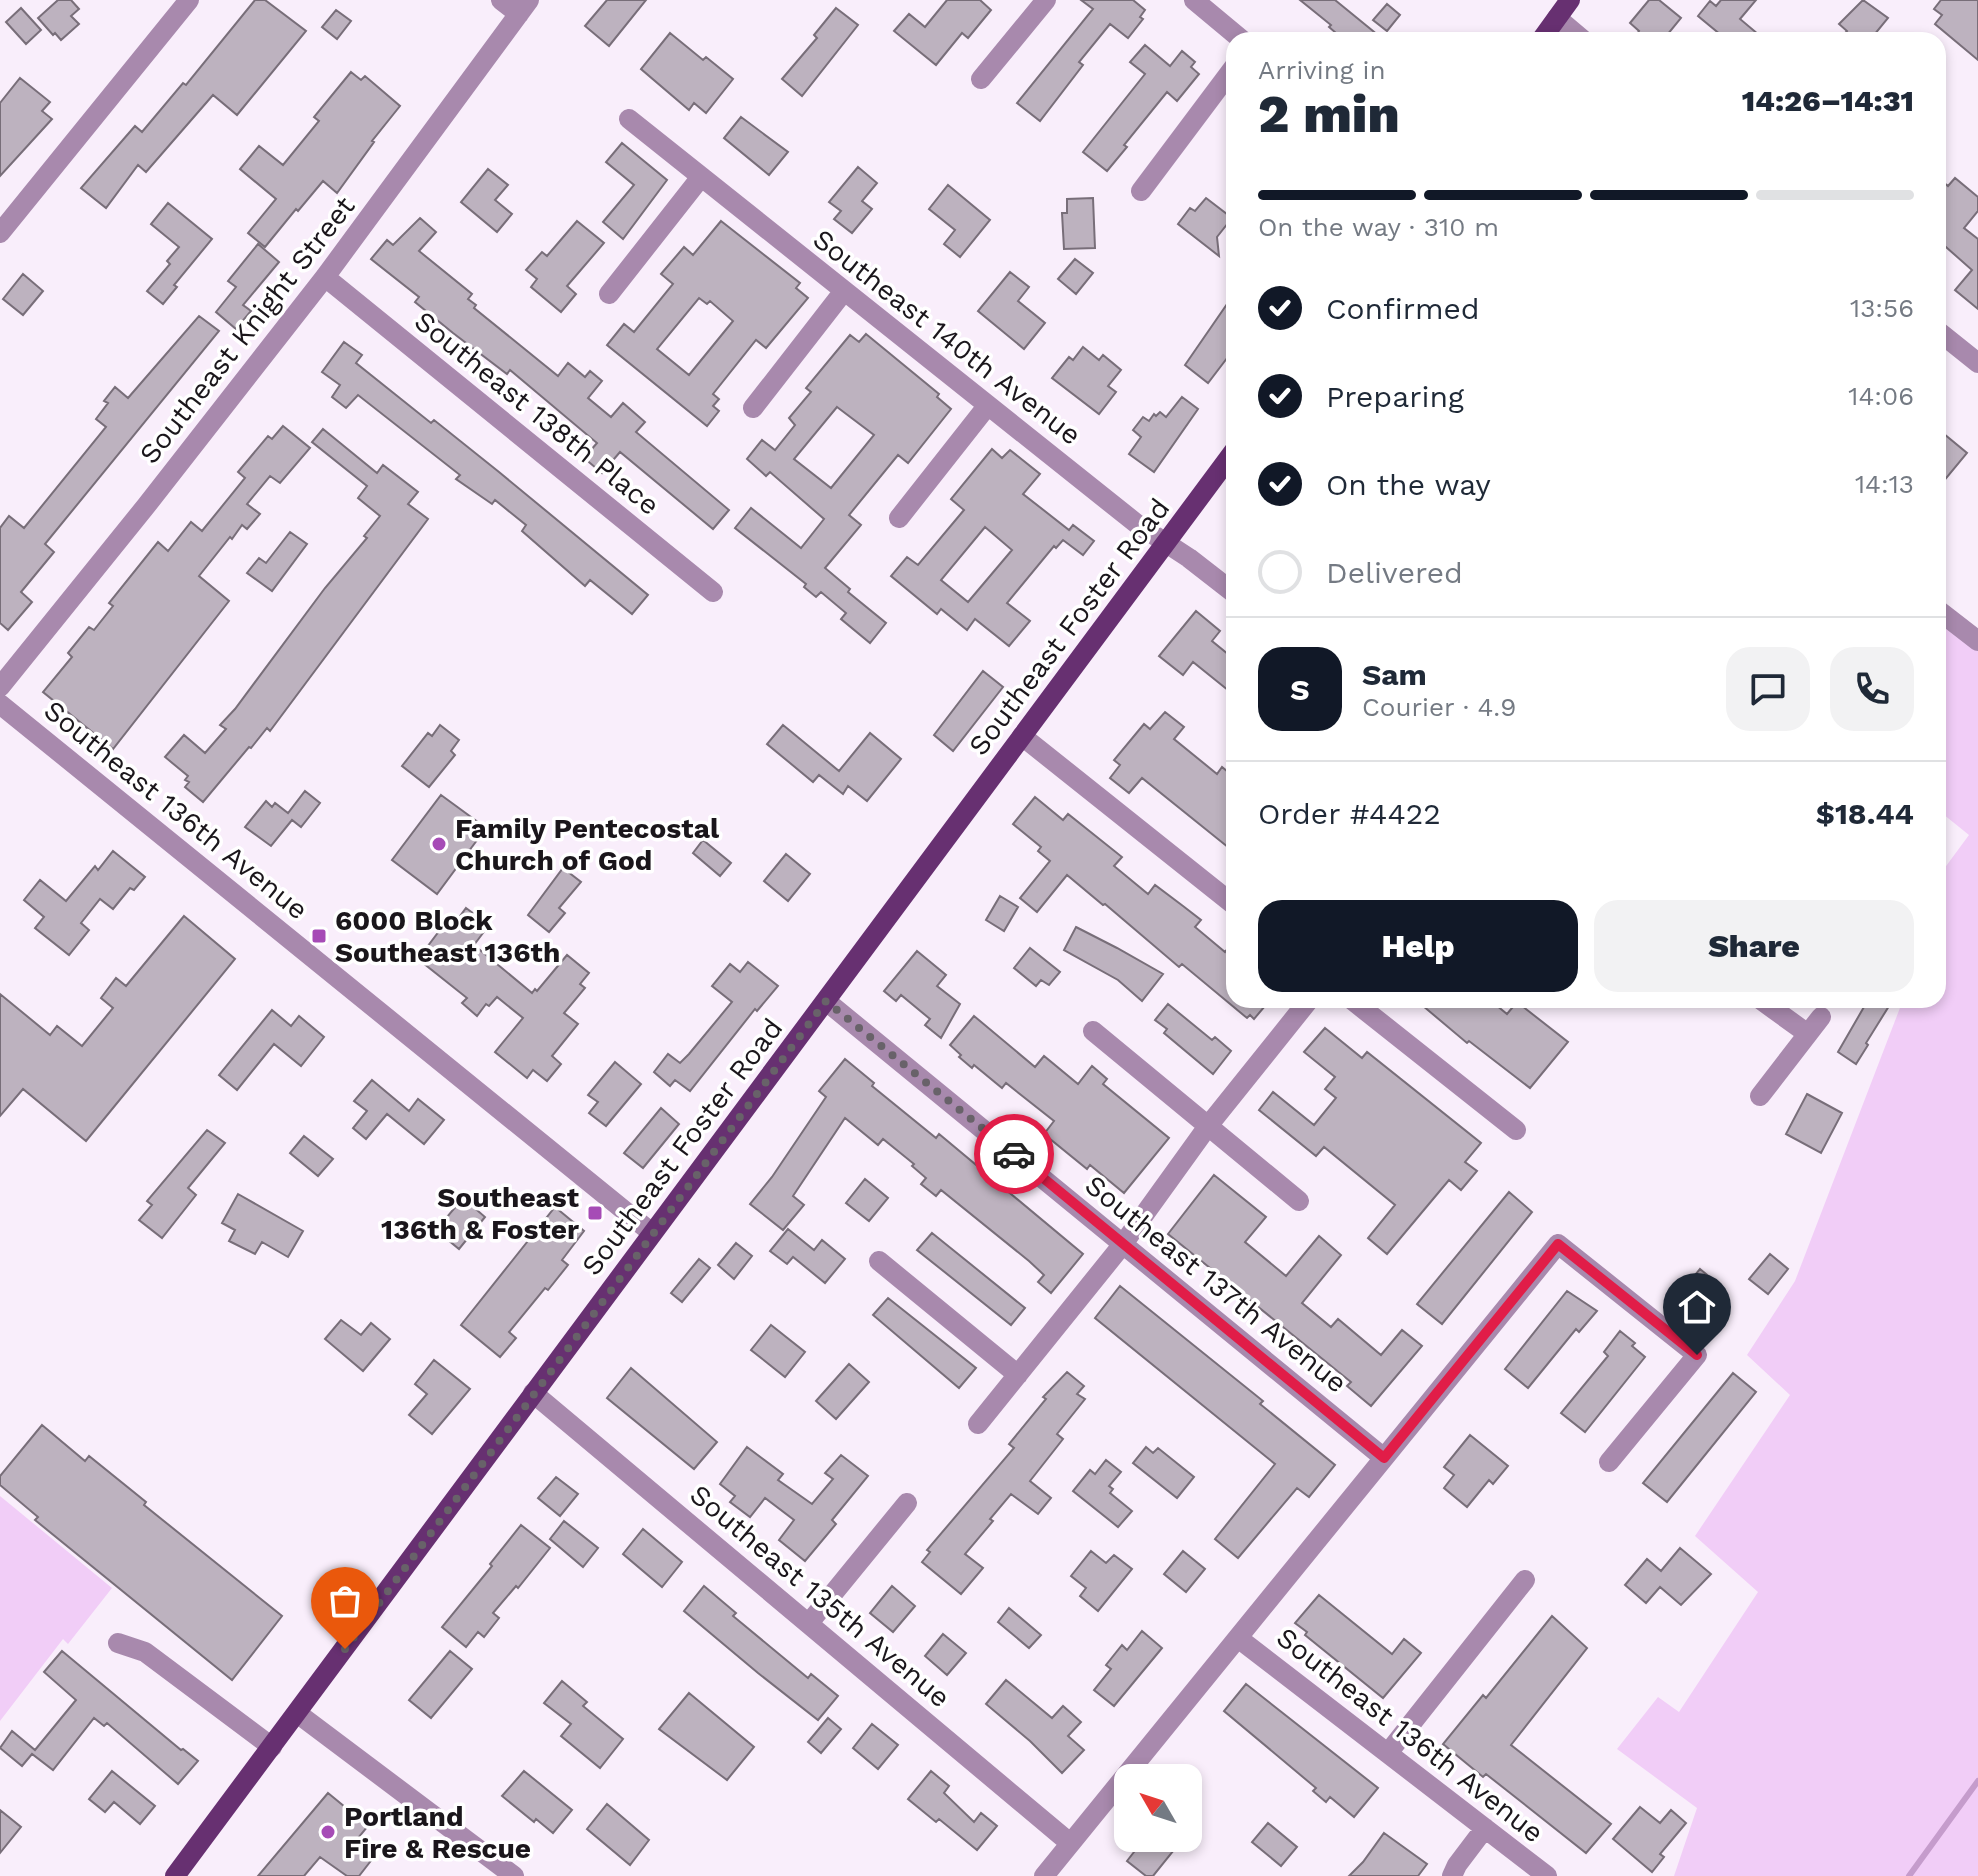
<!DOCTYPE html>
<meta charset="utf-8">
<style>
:root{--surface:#fff;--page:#f2f2f3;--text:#1f2937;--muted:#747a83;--line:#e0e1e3;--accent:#111827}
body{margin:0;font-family:"Work Sans",sans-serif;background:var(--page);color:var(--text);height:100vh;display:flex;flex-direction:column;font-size:30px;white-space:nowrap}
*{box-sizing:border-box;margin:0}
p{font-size:26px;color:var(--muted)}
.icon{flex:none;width:44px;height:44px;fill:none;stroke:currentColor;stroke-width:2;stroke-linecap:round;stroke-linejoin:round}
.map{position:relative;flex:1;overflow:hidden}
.drawer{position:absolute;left:1226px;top:32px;width:720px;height:976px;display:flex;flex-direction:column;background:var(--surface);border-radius:24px;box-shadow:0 4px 12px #0003}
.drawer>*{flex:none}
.needle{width:52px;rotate:309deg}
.controls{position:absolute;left:1114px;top:1764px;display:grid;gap:16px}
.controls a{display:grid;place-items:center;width:88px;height:88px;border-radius:16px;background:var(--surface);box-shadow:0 4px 12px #0003;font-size:40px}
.pin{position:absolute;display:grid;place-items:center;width:68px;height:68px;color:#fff;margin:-82px -34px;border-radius:50% 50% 50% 0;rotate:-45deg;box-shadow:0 0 8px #0007}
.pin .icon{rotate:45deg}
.courier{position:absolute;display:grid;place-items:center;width:80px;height:80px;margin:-40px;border:6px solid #e11d48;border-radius:50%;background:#fff;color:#222;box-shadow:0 2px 10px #0007}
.summary em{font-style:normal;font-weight:800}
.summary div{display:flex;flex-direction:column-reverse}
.summary{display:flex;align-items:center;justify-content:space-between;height:136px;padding:0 32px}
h1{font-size:52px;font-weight:800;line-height:60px}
.bar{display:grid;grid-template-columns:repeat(4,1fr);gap:12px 8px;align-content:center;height:96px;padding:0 32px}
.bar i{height:10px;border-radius:6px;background:var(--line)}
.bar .active{background:var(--accent)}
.bar p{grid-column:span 4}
.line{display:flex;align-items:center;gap:20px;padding:0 32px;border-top:2px solid var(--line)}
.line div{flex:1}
.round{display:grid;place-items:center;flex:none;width:84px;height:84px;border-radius:24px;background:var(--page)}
ol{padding:0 32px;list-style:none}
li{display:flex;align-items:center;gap:24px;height:88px}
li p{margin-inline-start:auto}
li .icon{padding:8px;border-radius:50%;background:var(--accent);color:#fff;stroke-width:4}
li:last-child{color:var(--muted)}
li i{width:44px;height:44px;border:4px solid var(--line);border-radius:50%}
.cta{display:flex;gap:16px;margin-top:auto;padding:16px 32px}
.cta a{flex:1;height:92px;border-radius:24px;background:var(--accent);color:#fff;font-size:32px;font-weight:800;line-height:92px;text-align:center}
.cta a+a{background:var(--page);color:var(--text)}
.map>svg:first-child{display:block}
.green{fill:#f1cdf7}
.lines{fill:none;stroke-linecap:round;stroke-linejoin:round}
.stream{stroke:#c59ccc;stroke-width:6}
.building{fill:#bdb2bf;stroke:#786e79;stroke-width:2;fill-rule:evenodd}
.minor{stroke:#a889ad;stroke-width:20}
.major{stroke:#673071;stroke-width:20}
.done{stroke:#686269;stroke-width:8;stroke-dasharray:0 14.4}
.route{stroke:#e11d48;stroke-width:10}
.poi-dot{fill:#a64bb6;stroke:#fff;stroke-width:3}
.labels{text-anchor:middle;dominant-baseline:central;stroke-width:7;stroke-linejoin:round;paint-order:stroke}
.street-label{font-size:28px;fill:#1a161b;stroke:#fff}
.poi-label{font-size:28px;font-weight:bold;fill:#1a161b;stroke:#fff;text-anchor:start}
</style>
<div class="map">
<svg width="1978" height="1876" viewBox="0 0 1978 1876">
<rect width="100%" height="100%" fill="#f9eefb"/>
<path class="green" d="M1938,607L1978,638V1876H1674L1697,1808L1617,1749L1658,1697L1679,1712L1758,1592L1695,1536L1790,1395L1747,1355L1795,1281L1903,1000H1938V877L1969,835L1938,810Z
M0,1496L112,1588L68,1644L63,1639L0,1721Z"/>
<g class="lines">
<path class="stream" d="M1909,1876L1978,1781"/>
</g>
<path class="building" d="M58,0H71L79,9L71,16L79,24L61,40L55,33L53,35L38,18Z
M255,0H265L306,31L237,115L213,95L146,172L138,165L106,208L81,188L135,126L142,132L183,83L186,85Z
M607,0H646L609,46L585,26Z
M947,0H980L991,10L968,38L962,33L936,65L894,31L909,14L925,27Z
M1081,0H1133L1145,10L1140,17L1143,19L1128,38L1110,24L1079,62L1083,65L1040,121L1017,103L1093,9Z
M1300,0H1335L1384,40H1344L1329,27L1331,25Z
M1649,0H1659L1681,18L1663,40H1633L1639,31L1630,23Z
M1721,0H1756L1740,19L1765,40H1727L1698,16L1710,1L1716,6Z
M1863,0L1888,18L1870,40H1839L1847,31L1839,24Z
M1941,0H1978V60L1935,24L1942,15L1934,9Z
M1387,4L1400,15L1387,31L1373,20Z
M21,8L41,30L26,44L6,22Z
M836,8L858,25L802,96L782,79L817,38L814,35Z
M336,10L351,21L337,39L322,27Z
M670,33L703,60L706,57L733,79L706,113L694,103L689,110L641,69Z
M1145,45L1170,66L1182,51L1195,62L1191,67L1199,74L1177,101L1167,92L1124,145L1127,147L1107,171L1083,152L1145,74L1130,62Z
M351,72L361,80L365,76L400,106L372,141L374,142L337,193L323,181L298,211L296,209L265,247L248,233L276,199L240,169L259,146L283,165L319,121L314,117Z
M20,78L50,102L42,111L52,119L0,176V103Z
M741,117L788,152L769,175L724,138Z
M622,143L667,180L623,239L603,222L634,185L606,162Z
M858,167L877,183L862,201L872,209L852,233L834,219L841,211L829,202Z
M488,169L508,185L495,200L512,214L497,232L461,202Z
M1938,178L1948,186L1955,178L1978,197V211L1964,228L1978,239V309L1955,290L1972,270L1938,240Z
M948,185L990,220L960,257L944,244L955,230L929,209Z
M1093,198L1095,248L1064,249L1062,213H1067V199Z
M1206,198L1232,218L1217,237L1219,256L1178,224L1190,208L1195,211Z
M168,203L212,239L174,285L177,287L163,304L147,291L170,264L167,261L179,247L151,224Z
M420,218L436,232L419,251L472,294L468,299L476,305L474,308L558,376L568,363L585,377L590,371L602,381L588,398L611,417L623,403L645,422L636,432L729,510L713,529L620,452L602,473L584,458L597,443L510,370L507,374L453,333L415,302L419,297L371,259L387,240L393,245Z
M577,221L604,243L567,286L576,294L561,312L531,287L537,279L526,270L542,252L547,256Z
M721,221L800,283L796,288L808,298L766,348L756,340L713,394L719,399L713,406L719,411L707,426L607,345L624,324L634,332L673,284L661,274L684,247L693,255ZM699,298L707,304L710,301L733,321L689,375L657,349Z
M258,244L279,262L243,305L251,311L236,329L216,312L236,287L228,281Z
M1075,259L1093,273L1076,294L1058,279Z
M1010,272L1029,287L1018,301L1045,323L1024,349L978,311Z
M23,274L43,291L23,315L3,299Z
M1234,294V349L1208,383L1185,365Z
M199,316L219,331L45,544L54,552L21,592L32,602L8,630L0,623V528L9,516L24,528L106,427L96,419L108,403L104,401L115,387L128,398Z
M866,334L939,394L937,397L951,409L908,463L898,455L849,515L861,525L825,568L850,589L848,592L886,623L870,643L841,619L846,613L821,592L816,597L804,587L806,584L735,528L751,508L801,548L824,519L770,472L766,476L747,459L762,440L775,450L795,425L789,418L811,392L806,388L850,335L859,342ZM837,407L874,435L831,488L794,459Z
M344,342L362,355L356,363L431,423L434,420L499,472L648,595L632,614L590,580L585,586L522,531L526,525L495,500L492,504L456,479L460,475L358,395L346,408L332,397L340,385L322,372Z
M1083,347L1099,360L1103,355L1121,370L1108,386L1116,392L1099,414L1052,378L1069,357L1073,360Z
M1182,397L1198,409L1154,472L1129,454L1141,437L1133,430L1143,417L1149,421L1154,414L1156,416L1160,412L1166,417Z
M283,426L310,448L280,483L270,476L247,504L260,514L247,529L242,525L232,539L230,537L199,576L229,601L113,749L43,692L72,657L68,653L89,627L94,630L113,606L109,603L158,542L168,551L191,522L202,531L245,478L238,472L268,436L272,439Z
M323,429L377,473L383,465L418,492L408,504L428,519L270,731L267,728L251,748L249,747L203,802L185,787L189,782L185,780L188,776L165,757L184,735L205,753L226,729L220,725L235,709L325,588L367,538L364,536L380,516L358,498L367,486L312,442Z
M1938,429L1967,453L1938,488Z
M992,449L1002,458L1010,450L1040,474L1023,494L1069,530L1073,525L1094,541L1083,555L1063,540L1056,548L1054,546L1007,603L1030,621L1009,646L975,619L967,630L941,609L937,614L891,576L907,557L918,565L964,510L951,499ZM985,527L1012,550L968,602L941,580Z
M290,532L307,544L272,591L247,573L259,558L266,563Z
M1196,611L1220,631L1212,641L1234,659V695L1193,662L1183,675L1159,656Z
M983,671L1003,687L953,751L934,735Z
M1165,712L1184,727L1174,739L1217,774L1222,767L1234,777V852L1142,778L1129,793L1110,778L1120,765L1114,760L1144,724L1150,729Z
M440,725L459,740L451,751L455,755L429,787L402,766L428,733L432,736Z
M783,725L839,771L870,733L901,759L867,801L848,786L843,794L819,775L813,782L767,744Z
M305,791L320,803L301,827L292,820L271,846L245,827L266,801L272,807L275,803L288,813Z
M441,795L486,828L437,894L392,860Z
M1035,797L1063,820L1068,814L1122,857L1114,866L1148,894L1155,885L1183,906L1201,920L1195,927L1225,952L1234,941V1000H1270L1254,1019L1250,1015L1247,1018L1182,964L1179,967L1105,904L1103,905L1067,875L1037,912L1020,898L1050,861L1038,851L1041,847L1013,824Z
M703,840L731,863L720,876L693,853Z
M113,851L145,877L134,890L130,888L113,909L100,899L81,923L89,930L69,955L35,928L44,917L24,900L40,880L66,901L95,866L98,870Z
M786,854L810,874L788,901L764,881Z
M563,868L581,882L559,908L565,913L549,932L528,915Z
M1000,896L1018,907L1004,931L986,920Z
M466,908L489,925L474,945L532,993L535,989L537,991L567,955L589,973L580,984L585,988L564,1013L578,1024L552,1056L561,1064L547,1081L533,1070L527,1078L495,1052L523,1018L497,997L489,1006L486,1004L477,1016L462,1003L467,998L418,959L443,926L449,931Z
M184,916L235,959L86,1141L23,1089L0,1116V994L50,1035L57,1026L82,1046L113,1008L101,998L116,978L126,986Z
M1076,927L1117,948L1163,974L1142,1001L1118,980L1064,950Z
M1030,948L1060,972L1049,985L1041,980L1036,986L1014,968Z
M917,951L946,975L937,986L960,1004L941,1038L925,1025L930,1019L901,995L896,1001L884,991Z
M748,962L778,986L757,1011L755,1009L690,1091L675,1080L670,1086L654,1072L668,1054L680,1063L689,1054L732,1002L712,986L730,964L740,972Z
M1416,1000H1490L1507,1014L1517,1002L1568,1042L1530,1088L1469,1041L1467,1043Z
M1868,1000H1879L1889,1006L1866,1043L1868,1045L1856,1064L1838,1052Z
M1168,1004L1212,1040L1215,1037L1231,1051L1213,1074L1164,1033L1167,1029L1155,1020Z
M272,1010L291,1026L299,1016L324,1037L301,1066L274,1044L237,1090L219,1075Z
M974,1016L1035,1067L1044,1056L1078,1084L1092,1066L1107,1079L1103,1084L1169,1138L1124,1193L1090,1165L1087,1169L1044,1134L1054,1121L1006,1083L1002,1088L974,1065L972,1068L959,1057L961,1055L950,1045Z
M1325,1028L1362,1058L1367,1052L1481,1143L1465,1162L1477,1171L1461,1190L1449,1180L1387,1254L1368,1238L1395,1205L1324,1147L1316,1156L1259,1110L1273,1092L1314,1125L1336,1098L1325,1089L1335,1077L1304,1052Z
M845,1059L874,1083L872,1086L936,1138L939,1134L1083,1254L1051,1293L1038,1282L1044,1275L1029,1261L941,1190L936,1196L921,1184L926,1178L912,1166L914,1164L883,1139L878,1145L845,1118L793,1196L804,1205L783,1230L750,1204L772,1177L826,1097L819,1091Z
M615,1062L641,1084L606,1126L589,1113L598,1102L588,1095Z
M372,1080L409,1111L418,1099L444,1120L424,1144L387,1114L366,1139L353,1128L367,1111L354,1101Z
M1807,1094L1842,1113L1821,1153L1786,1134Z
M661,1108L679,1124L643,1168L624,1153Z
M207,1130L225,1143L188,1188L196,1195L162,1238L139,1220L152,1205L147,1201Z
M304,1136L333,1159L318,1176L290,1153Z
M1214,1175L1266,1217L1245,1242L1286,1276L1319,1236L1341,1255L1302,1303L1331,1327L1338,1319L1381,1355L1402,1330L1422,1346L1371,1406L1347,1386L1351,1382L1168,1234Z
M865,1179L888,1198L869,1221L846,1203Z
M1509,1192L1532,1212L1442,1324L1417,1304Z
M238,1194L303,1231L288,1257L262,1242L255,1254L229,1241L235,1230L222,1223Z
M463,1198L485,1217L459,1249L436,1230Z
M555,1207L584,1231L562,1260L568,1265L548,1290L545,1288L509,1332L516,1338L500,1357L461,1325Z
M788,1229L814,1250L822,1240L845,1259L825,1283L793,1257L787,1264L770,1251Z
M932,1233L1025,1308L1011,1325L917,1250Z
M736,1243L752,1256L734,1279L718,1265Z
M1770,1254L1788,1269L1768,1294L1749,1279Z
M699,1259L710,1268L682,1302L671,1293Z
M1700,1269L1724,1289L1699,1319L1675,1299Z
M1120,1286L1263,1401L1260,1404L1335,1465L1309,1497L1297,1488L1238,1558L1215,1539L1275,1464L1095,1318Z
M1567,1291L1597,1311L1579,1332L1576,1329L1528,1388L1505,1369Z
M888,1298L976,1368L959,1388L873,1315Z
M341,1320L361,1335L371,1323L390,1339L363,1371L325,1339Z
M771,1325L805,1352L785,1377L751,1350Z
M1620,1331L1635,1343L1632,1346L1645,1357L1585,1432L1561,1413L1608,1356L1604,1352Z
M434,1360L470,1389L432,1434L409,1415L427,1394L415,1384Z
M849,1364L869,1382L836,1419L816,1401Z
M631,1368L717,1442L694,1469L607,1398Z
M1067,1372L1084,1386L1077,1394L1085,1399L1057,1434L1063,1439L1030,1481L1051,1498L1038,1514L1011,1494L990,1519L993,1521L965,1554L983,1568L961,1594L922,1562L930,1552L927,1550L1014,1448L1009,1444L1046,1399L1043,1397Z
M1733,1373L1756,1392L1667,1502L1643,1483Z
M42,1425L85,1461L89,1456L146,1502L144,1505L282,1616L232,1680L35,1520L38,1517L0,1485V1476Z
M1470,1435L1508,1466L1493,1484L1489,1480L1467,1507L1444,1488L1454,1475L1444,1467Z
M747,1447L783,1474L778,1480L812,1504L833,1479L825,1473L841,1455L868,1476L832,1520L836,1524L805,1561L779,1540L794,1520L765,1498L750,1517L730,1502L735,1496L720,1484Z
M1146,1447L1153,1453L1158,1448L1194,1477L1177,1498L1133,1463Z
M1106,1460L1121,1472L1109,1486L1113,1489L1110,1493L1132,1511L1118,1527L1073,1491L1090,1470L1095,1474Z
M556,1477L578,1494L560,1516L538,1498Z
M564,1521L598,1548L583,1567L550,1539Z
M521,1525L550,1548L518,1588L516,1586L493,1613L499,1618L484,1637L478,1632L466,1647L442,1627L492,1566L490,1564Z
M643,1529L682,1562L662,1587L623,1554Z
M1680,1548L1711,1574L1681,1605L1660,1587L1646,1603L1625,1585L1647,1559L1661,1571Z
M1091,1551L1106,1563L1114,1555L1132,1569L1098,1611L1080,1596L1086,1588L1071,1576Z
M1183,1551L1205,1569L1186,1592L1164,1574Z
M704,1586L736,1613L733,1616L808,1678L811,1674L838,1696L818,1720L758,1673L684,1611Z
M892,1586L915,1606L893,1632L870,1613Z
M1319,1595L1392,1654L1404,1639L1421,1653L1383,1698L1305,1635L1307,1632L1295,1623Z
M1009,1608L1041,1635L1029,1648L998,1622Z
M1552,1616L1587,1648L1511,1745L1611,1824L1586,1853L1486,1774L1483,1777L1443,1744L1483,1695L1486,1698Z
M1142,1631L1162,1648L1114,1706L1094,1690L1111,1669L1106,1665L1122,1645L1127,1650Z
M943,1634L966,1653L947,1675L925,1656Z
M62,1651L181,1750L183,1749L198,1761L178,1784L107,1723L104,1726L94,1718L53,1770L32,1754L22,1766L0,1748L12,1731L35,1750L76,1700L44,1672Z
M450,1651L472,1669L431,1718L409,1700Z
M1006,1680L1052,1718L1063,1706L1081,1722L1068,1736L1084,1750L1062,1773L1030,1741L986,1704Z
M562,1681L587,1702L583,1706L623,1739L600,1768L561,1736L571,1724L544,1703Z
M1246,1684L1378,1788L1354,1817L1330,1797L1326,1802L1313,1791L1316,1788L1224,1711Z
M689,1693L754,1747L727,1780L659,1729Z
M828,1718L841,1729L821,1753L808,1742Z
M872,1724L898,1745L878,1769L853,1748Z
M112,1771L155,1806L140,1824L114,1802L105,1812L89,1799Z
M524,1771L572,1810L553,1833L536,1819L534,1822L502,1796Z
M931,1771L949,1786L944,1793L974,1822L981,1813L997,1826L977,1850L939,1819L936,1822L908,1799Z
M328,1793L368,1826L358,1838L377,1853L359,1876H347L320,1857L304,1876H258Z
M607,1804L649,1840L630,1865L587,1829Z
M1640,1807L1660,1823L1671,1810L1686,1823L1660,1854L1664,1857L1652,1872L1613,1839Z
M0,1810L21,1827L0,1853Z
M1268,1823L1297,1847L1281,1866L1252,1842Z
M1384,1833L1427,1864L1418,1876H1349L1363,1862Z
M1145,1838H1159L1174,1850L1153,1876H1146L1127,1861Z"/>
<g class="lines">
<path class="minor" d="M501,0L519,14
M1194,0L1242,40
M1557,18L1583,40
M981,79L1046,0
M629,119L1137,524L1189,558L1234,593
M1141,191L1234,67
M0,233L189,0
M325,277L713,592
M609,294L701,177
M1938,331L1978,363
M753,408L844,291
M899,518L988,405
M1938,610L1978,641
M0,687L146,506L325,277L529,0
M0,704L652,1233
M1022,736L1234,905
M1352,1000L1516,1130
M1761,1000L1808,1034
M826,1001L1384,1458
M1093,1031L1299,1201
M1760,1096L1821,1017
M879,1261L1018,1375
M533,1393L1070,1843
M978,1424L1123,1244L1208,1126L1309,1000
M809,1623L907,1503
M1238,1638L1547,1876
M118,1643L145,1652L272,1747
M297,1713L514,1876
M1388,1753L1525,1580
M1044,1876L1558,1244L1697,1355L1609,1462
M1452,1876L1457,1865L1485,1828"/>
<path class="major" d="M1541,40L1570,0
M175,1876L1234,451"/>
</g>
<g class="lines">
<path class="done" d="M345,1649L826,1001L1014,1154"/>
<path class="route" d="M1014,1154L1384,1458L1558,1244L1697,1355"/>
</g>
<g class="poi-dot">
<circle cx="439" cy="844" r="8"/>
<rect x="311" y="928" width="16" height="16" rx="4"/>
<rect x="587" y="1205" width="16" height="16" rx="4"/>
<circle cx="328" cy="1832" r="8"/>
</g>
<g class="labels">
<g class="street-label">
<text transform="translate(247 330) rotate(-52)">Southeast Knight Street</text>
<text transform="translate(947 337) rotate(38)">Southeast 140th Avenue</text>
<text transform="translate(537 413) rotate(39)">Southeast 138th Place</text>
<text transform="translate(1069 627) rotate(-53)">Southeast Foster Road</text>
<text transform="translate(176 810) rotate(39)">Southeast 136th Avenue</text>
<text transform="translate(682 1147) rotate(-53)">Southeast Foster Road</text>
<text transform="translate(1216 1284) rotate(39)">Southeast 137th Avenue</text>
<text transform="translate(820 1596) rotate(40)">Southeast 135th Avenue</text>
<text transform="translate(1410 1735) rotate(38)">Southeast 136th Avenue</text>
</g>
<g class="poi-label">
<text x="455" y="828">Family Pentecostal<tspan x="455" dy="32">Church of God</tspan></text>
<text x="335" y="920">6000 Block<tspan x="335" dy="32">Southeast 136th</tspan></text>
<text x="579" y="1197" text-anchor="end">Southeast<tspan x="579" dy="32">136th &amp; Foster</tspan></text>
<text x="344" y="1816">Portland<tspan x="344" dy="32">Fire &amp; Rescue</tspan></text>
</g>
</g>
</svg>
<div class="controls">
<a><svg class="needle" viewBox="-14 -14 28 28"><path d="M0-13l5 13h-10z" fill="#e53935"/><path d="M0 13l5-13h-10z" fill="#747a83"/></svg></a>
</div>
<div class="pin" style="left:345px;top:1649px;background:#ea580c"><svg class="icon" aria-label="bag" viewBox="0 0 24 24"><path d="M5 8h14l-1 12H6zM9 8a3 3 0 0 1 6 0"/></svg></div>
<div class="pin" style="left:1697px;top:1355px;background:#1f2937"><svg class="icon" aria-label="home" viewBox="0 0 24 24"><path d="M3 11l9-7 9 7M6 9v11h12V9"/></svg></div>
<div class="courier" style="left:1014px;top:1154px"><svg class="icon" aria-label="car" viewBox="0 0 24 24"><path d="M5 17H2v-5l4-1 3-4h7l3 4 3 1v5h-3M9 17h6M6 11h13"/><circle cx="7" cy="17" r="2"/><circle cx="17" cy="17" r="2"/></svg></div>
<section class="drawer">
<div class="summary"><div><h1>2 min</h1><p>Arriving in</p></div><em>14:26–14:31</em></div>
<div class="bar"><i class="active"></i><i class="active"></i><i class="active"></i><i></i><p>On the way · 310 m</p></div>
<ol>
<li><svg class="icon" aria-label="check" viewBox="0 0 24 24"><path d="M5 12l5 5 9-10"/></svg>Confirmed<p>13:56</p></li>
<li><svg class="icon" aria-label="check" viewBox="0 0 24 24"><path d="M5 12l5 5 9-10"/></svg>Preparing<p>14:06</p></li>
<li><svg class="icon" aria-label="check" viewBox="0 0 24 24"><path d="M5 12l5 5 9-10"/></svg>On the way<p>14:13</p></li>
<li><i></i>Delivered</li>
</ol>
<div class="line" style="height:144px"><b class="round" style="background:var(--accent);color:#fff">S</b><div><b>Sam</b><p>Courier · 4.9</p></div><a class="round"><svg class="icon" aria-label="chat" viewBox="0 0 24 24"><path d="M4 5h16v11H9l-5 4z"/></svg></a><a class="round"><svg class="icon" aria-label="phone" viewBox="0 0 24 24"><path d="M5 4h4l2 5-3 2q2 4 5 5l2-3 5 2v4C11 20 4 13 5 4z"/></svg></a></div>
<div class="line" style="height:104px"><div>Order #4422</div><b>$18.44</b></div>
<div class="cta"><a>Help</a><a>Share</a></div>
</section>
</div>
